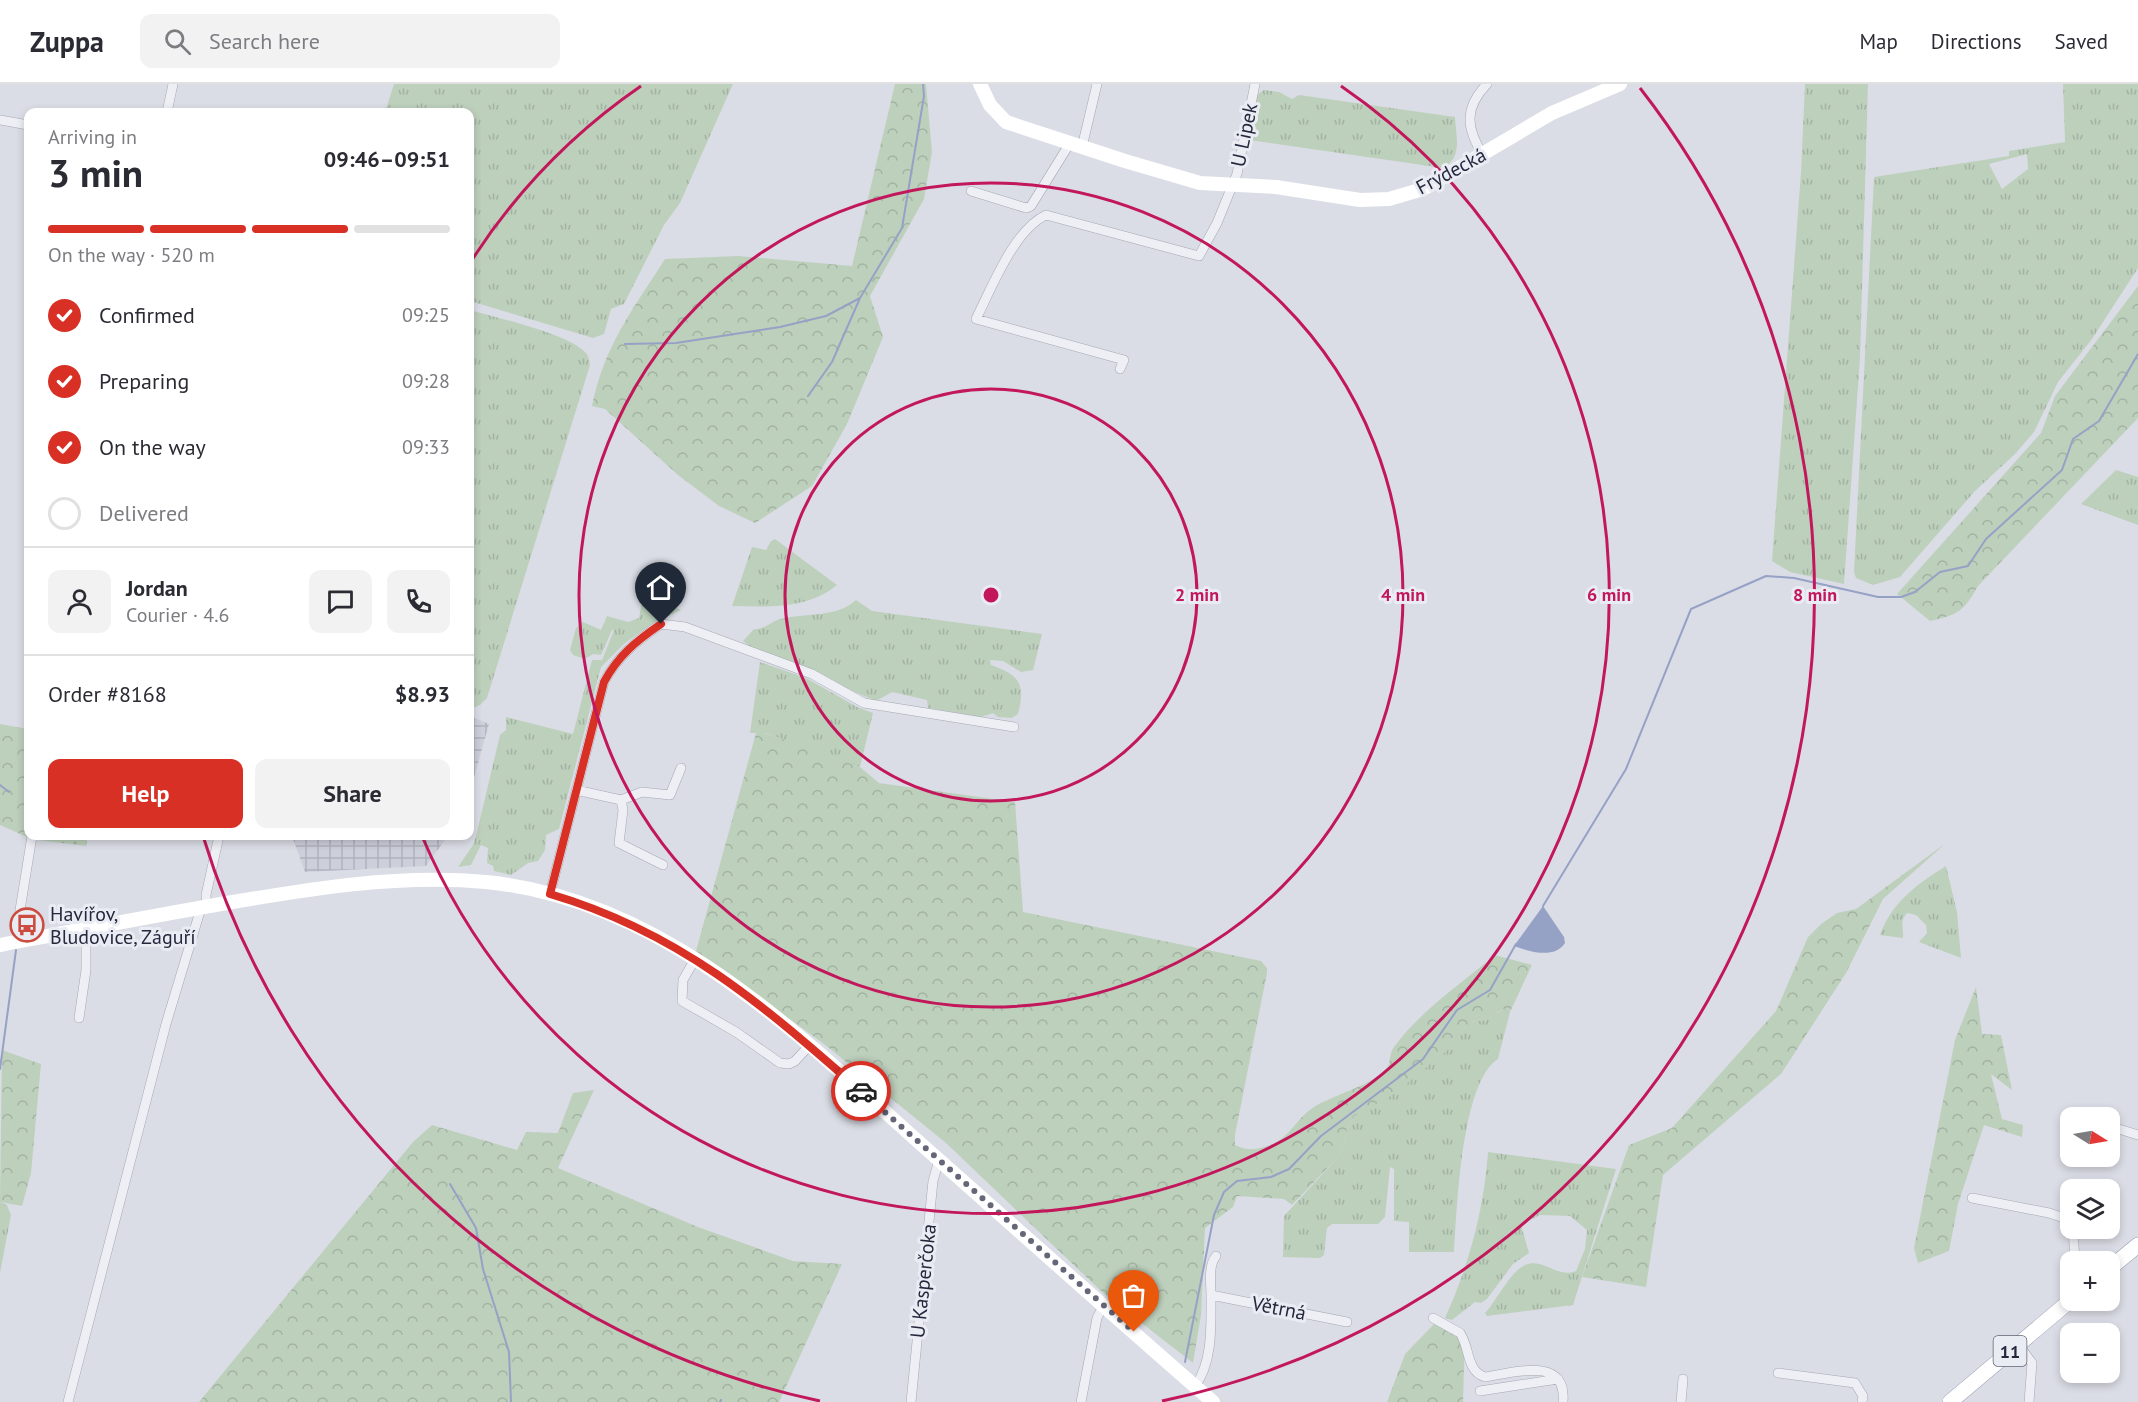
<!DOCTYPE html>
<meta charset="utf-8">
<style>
:root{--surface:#fff;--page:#f2f2f3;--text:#2b2b33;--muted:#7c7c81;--line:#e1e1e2;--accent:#d93025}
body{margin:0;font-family:"PT Sans",sans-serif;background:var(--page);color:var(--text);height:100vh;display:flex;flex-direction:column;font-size:22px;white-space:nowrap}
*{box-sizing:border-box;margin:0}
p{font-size:20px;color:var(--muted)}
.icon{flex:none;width:33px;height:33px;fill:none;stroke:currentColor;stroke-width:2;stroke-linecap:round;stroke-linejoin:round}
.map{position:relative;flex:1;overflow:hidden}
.drawer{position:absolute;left:24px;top:24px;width:450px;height:732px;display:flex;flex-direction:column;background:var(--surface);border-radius:12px;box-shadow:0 3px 9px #0003}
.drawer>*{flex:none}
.needle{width:39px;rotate:101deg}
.tools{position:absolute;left:2060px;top:1023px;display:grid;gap:12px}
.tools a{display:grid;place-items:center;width:60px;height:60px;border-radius:12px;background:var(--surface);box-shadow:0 3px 9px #0003;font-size:30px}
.pin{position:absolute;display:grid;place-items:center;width:51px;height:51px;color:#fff;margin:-62px -26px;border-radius:50% 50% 50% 0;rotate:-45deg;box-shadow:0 0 6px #0007}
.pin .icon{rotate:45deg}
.courier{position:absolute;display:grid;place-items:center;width:60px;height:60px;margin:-30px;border:4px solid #d93025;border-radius:50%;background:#fff;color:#222;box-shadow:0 2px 8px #0007}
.headline em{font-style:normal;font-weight:800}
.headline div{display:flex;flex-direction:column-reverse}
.headline{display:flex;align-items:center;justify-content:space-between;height:102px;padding:0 24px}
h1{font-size:39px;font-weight:800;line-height:45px}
.bar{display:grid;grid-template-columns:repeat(4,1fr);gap:9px 6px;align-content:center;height:72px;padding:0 24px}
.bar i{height:8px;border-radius:4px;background:var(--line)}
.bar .on{background:var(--accent)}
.bar p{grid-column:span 4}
.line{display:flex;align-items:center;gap:15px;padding:0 24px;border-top:2px solid var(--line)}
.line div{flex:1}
.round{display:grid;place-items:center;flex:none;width:63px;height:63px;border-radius:12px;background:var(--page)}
ol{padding:0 24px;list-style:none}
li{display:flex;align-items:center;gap:18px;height:66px}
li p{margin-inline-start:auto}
li .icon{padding:6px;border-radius:50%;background:var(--accent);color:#fff;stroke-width:4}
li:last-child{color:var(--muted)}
li i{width:33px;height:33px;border:3px solid var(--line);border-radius:50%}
.action{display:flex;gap:12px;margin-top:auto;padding:12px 24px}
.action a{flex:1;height:69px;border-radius:12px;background:var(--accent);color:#fff;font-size:24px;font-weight:800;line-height:69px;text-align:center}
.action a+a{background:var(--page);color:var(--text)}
header{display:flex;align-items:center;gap:36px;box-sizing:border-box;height:84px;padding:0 30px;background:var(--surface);border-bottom:2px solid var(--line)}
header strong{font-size:28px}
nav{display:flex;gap:33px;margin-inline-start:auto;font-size:21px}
.search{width:420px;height:54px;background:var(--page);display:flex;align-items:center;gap:15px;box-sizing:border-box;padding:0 21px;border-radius:12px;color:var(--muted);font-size:22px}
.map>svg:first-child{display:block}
.industrial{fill:url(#industrial-grid)}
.grass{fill:url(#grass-tufts);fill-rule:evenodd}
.forest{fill:url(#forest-crowns)}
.park{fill:url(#park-dots)}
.water{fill:#96a1c6}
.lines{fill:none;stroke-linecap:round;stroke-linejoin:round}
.stream{stroke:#96a1c6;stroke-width:2}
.street-casing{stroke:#a4a7b3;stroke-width:10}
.primary-casing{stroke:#9b9eb1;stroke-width:16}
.street{stroke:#eeeff4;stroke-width:9}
.secondary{stroke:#fff;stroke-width:14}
.primary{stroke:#fff;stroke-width:15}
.done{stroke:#656778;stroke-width:6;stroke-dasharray:0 10.8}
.route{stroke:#d93025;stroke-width:8}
.ring{fill:none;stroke:#c2185b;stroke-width:3}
.labels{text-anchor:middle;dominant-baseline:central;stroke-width:6;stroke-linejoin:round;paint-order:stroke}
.shield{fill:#eaecf4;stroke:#606373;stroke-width:1.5}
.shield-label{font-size:18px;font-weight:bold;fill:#25283c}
.street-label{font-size:20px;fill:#25283c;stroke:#eaecf4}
.poi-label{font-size:20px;fill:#25283c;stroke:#eaecf4;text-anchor:start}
.centre{fill:#c2185b;stroke:#eaecf4;stroke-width:3}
.ring-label{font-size:18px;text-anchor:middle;font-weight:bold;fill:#c2185b;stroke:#eaecf4;stroke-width:6;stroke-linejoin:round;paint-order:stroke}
</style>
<header>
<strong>Zuppa</strong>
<div class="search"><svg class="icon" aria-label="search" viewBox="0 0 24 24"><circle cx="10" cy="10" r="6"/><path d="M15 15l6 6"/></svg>Search here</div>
<nav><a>Map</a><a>Directions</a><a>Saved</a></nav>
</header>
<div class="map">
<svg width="2138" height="1318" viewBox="0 0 2138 1318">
<defs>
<pattern id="industrial-grid" width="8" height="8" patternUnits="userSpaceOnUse" patternTransform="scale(1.5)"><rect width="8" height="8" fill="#cdcfdb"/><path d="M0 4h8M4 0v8" fill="none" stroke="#b0b2bd"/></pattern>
<pattern id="grass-tufts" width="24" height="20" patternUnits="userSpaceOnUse" patternTransform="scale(1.5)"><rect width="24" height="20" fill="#bdd0bc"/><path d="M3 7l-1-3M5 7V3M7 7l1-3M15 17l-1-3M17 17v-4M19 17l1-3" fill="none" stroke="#a2b3a2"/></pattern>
<pattern id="forest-crowns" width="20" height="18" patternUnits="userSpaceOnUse" patternTransform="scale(1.5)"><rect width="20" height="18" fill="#bdd0bc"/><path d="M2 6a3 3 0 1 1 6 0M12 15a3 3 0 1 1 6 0" fill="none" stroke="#a2b3a2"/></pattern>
<pattern id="park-dots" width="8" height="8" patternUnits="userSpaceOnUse" patternTransform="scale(1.5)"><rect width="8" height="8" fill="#bdd0bc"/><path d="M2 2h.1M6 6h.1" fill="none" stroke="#a2b3a2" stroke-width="1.8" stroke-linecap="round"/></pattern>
</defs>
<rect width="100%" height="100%" fill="#dbdde6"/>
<path class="industrial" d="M470,632L489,640L470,708Z
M292,752H448L426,782L305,788Z"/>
<path class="grass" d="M394,0H733L680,119L664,141L624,220L611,225L604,250L593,254L470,217V28H385Z
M1805,0H1868L1860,274L1844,500L1790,488L1772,477L1801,88Z
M2063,0H2138V184L2092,255L2058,298L2034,348L2015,370L1975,407L1900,493L1873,501L1856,494L1854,488L1874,93L2009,72V67L2065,58ZM2027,70L2028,85L2002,105L1989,80Z
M1264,6L1279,8L1292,15L1299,11L1455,33C1456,53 1463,73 1443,84L1249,56L1257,11Z
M470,226C497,234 566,249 585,268C589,272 589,276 590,281L487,614L480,621L470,625Z
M2116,386L2138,393V441L2081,420Z
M775,455L837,501C808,525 768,523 732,522L752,463L766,466L771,457Z
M646,493L670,521L681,526L653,539L625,559L601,583L559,745L546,751L545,766L538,777L528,779L511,791L494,787L493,782L487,779L488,764L481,761L471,781L458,783L473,761L477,748L500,651L506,646V633L573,650L592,576H602L614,546H612L601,571L593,570L585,575L573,571L570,566L576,544L583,538L601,546L607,532L628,538L639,534Z
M856,516L872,527L1042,550L1033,586L1021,588L1003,577L990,576L991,581C1019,591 1026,599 1018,630L1012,634L998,633L993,629L981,633L928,624L927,616L892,608L876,617L753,565L743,557L754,545C764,546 770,538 780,535C804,529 837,534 856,516Z
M760,578L806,594L857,623L873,629L860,683L765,649H750Z
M1946,782L1957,828L1961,874L1919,858L1927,849L1926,841L1916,831L1907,829C1899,839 1904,843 1903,854L1880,851C1892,818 1917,800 1946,782Z
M1505,924L1510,928L1498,975C1461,998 1457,1125 1454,1168H1409V1138L1394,1137V1085L1390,1083L1385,1133L1378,1140H1332L1327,1144L1324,1171L1320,1174L1283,1173L1284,1132L1339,1072L1344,1061L1347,1045L1354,1032L1446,967C1456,958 1462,943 1473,938C1484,932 1495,932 1505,924Z
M1488,1068L1616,1085L1573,1221L1487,1232L1485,1229C1498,1215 1508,1190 1525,1181C1543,1173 1558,1195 1576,1187L1585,1165L1587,1146L1570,1132L1540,1131L1521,1141L1529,1169L1513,1180L1487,1215L1481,1219L1475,1218L1452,1236L1445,1234C1469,1181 1484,1125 1488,1068Z
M0,1118L7,1121L11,1131L0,1189Z"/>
<path class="forest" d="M895,0H926L932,68L924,115L870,212L883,253L847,340L812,402L755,439L719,422L678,391L605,325L592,322C604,262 633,225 665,175L738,172L852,182Z
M2138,202V334L1978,502C1964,527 1958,531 1930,537L1897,510L2041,349L2055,312Z
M0,640L28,645L27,753L0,741Z
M756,649H764L804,662L860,683L879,699L1015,718L1023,828L1261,877L1267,884V889L1235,1051V1061C1247,1067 1257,1066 1270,1061C1291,1053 1296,1034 1314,1023C1331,1012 1375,1000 1387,984C1391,979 1389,969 1394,963C1420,927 1462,899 1495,871L1532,881L1510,928L1505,924L1483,937H1474L1465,944L1458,956L1446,967L1394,1010L1354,1032L1347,1045L1344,1061L1339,1072L1292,1121L1284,1115L1237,1112L1233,1123L1205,1144L1201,1231L1193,1279L1103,1209L946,1059L824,960L696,867Z
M1946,759L1883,815L1846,889L1781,990L1663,1091L1646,1203L1582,1193L1629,1061L1672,1044L1776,927L1808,853L1821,840L1837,829L1856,825Z
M1976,903L1982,950L2001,951L2012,1006L1991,990L2002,1035L2023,1041L2022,1053L1984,1041L1958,1120L1949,1167L1918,1179L1914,1164L1955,956Z
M2,966L41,980L31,1089L22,1122L0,1118Z
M594,1006L558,1084L698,1143L793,1177L842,1180L779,1318H199L413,1058L432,1041L517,1066L526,1048L558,1049L573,1009Z
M1437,1237L1465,1248L1463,1318H1387L1405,1270Z"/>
<path class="park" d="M38,752H88L86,762L38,756Z"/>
<path class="water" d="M1543,822L1564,853L1565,859C1555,875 1530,868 1514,862Z"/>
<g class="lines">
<path class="stream" d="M625,260L676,259L780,243L826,232L860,214L902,144L924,12L923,0
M808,312L832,278L860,214
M0,701L9,708
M1543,822L1626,685L1691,525L1766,492L1794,494L1878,513H1901L1915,508L1940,488L1968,482L1986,455L2062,386L2073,355L2099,337L2138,270
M0,985L16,866
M450,1100L476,1144L483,1185L509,1268L511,1318
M1185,1278L1214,1131L1224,1108L1237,1097L1271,1093L1289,1085L1321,1052L1423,975L1457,926L1490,906L1516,860
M720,1318L721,1316"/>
<g class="street-casing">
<path id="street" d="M167,28L173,0
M0,36L28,41
M1082,63L1097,0
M1483,71C1466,44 1464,24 1487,0
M971,107L1026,124L1031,122L1070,59
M1120,285L1124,276L976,235C992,203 1014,146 1046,131L1199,172L1217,139L1237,90L1255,0
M576,706L621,716L623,726L619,759L663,781
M621,716L642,708L670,711L681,684
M550,810L604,598C618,572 636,557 661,540L685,543L812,590L864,619L1014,643
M207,823L206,811L219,752
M18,858L20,826L32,752
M695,875L683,896L682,917L736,948L780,979L789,980L795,977L809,962
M79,934L86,886V845
M2081,1033L2083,1034
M2109,1042L2138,1051
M1972,1114L2049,1129L2070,1136
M2073,1144L2075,1178
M1211,1211L1347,1238
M1433,1234L1460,1249C1470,1263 1466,1287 1485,1293C1513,1289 1567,1271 1563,1318
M2018,1260L2032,1279L2029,1318
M1778,1289L1855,1299L1863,1312L1862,1318
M1195,1302C1213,1278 1211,1241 1211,1212C1211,1199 1208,1182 1216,1172
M1480,1307L1558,1295
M68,1318L166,940L201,824
M911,1318L933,1097L939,1076
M1081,1318L1097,1234L1103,1222
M1681,1318L1683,1295"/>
</g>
<g class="primary-casing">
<path id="primary" d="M2109,1185L2138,1161
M1950,1318L2071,1216"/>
</g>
<use href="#street" class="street"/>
<path class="secondary" d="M980,0L990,21L1006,38L1125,77L1200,99L1276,103L1360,116L1389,115L1423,105L1552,29L1620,0
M0,861C74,847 147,833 221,820C309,805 397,790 486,798C671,816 807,960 939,1076C1030,1157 1121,1238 1213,1318"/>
<use href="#primary" class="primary"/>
</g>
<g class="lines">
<path class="done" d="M861,1007L1134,1248"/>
<path class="route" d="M661,540C636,557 618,572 604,598L550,810C679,848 762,920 861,1007"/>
</g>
<g class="ring">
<circle cx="991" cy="511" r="206"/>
<circle cx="991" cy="511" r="412"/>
<path d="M470 179A618 618 0 0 1 641 2M1341 2A618 618 0 1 1 422 752"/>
<path d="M820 1317A824 824 0 0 1 203 752M1640 4A824 824 0 0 1 1162 1317"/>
</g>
<defs>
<g id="bus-ring" transform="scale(1.725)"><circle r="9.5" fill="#eaecf4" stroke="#cc4c3f" stroke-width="1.5"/><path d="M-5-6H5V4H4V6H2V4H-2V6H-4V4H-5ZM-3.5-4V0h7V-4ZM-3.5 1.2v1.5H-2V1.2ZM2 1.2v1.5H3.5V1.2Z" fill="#cc4c3f"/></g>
</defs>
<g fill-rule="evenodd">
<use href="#bus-ring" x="27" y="841"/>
</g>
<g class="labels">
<rect class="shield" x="1993.5" y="1252" width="33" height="30" rx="4.5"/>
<g class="shield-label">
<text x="2010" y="1267">11</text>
</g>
<g class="street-label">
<text transform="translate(1244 51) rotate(-78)">U Lipek</text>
<text transform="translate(1451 87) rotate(-28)">Frýdecká</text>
<text transform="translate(923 1197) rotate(-84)">U Kasperčoka</text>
<text transform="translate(1279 1224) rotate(11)">Větrná</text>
</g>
<g class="poi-label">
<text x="50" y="830">Havířov,<tspan x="50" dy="23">Bludovice, Záguří</tspan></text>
</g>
</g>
<circle cx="991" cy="511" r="9" class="centre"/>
<g class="ring-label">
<text x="1197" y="517">2 min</text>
<text x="1403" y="517">4 min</text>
<text x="1609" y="517">6 min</text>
<text x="1815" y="517">8 min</text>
</g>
</svg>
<div class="tools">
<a><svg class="needle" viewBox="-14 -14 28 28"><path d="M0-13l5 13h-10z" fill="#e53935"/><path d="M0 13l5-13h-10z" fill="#7c7c81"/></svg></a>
<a><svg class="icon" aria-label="layers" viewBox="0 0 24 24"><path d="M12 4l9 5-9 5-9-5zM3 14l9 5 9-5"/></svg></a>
<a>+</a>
<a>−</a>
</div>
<div class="pin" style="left:1134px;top:1248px;background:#ea580c"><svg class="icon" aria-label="bag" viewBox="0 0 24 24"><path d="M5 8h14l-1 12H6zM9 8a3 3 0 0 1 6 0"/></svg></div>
<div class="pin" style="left:661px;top:540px;background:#1f2937"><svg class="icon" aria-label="home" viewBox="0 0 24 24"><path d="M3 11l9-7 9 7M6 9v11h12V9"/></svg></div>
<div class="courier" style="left:861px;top:1007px"><svg class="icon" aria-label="car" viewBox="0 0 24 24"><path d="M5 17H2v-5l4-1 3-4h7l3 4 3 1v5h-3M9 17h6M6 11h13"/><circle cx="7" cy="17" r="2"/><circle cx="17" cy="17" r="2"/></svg></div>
<section class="drawer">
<div class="headline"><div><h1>3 min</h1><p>Arriving in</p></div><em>09:46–09:51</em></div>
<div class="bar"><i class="on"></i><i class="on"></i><i class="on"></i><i></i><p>On the way · 520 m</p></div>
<ol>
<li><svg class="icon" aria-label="check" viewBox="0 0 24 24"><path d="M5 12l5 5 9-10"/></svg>Confirmed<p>09:25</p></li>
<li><svg class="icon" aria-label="check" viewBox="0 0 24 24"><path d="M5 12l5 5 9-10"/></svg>Preparing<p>09:28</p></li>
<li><svg class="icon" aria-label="check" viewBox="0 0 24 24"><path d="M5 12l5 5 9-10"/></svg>On the way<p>09:33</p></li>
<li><i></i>Delivered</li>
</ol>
<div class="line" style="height:108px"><a class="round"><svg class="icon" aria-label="person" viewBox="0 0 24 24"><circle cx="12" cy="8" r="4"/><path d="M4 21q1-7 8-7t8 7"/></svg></a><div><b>Jordan</b><p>Courier · 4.6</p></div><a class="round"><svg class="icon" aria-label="chat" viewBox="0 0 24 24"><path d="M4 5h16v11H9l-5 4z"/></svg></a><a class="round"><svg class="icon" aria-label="phone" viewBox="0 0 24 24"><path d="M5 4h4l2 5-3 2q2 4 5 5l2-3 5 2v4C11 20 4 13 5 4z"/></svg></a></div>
<div class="line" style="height:78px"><div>Order #8168</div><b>$8.93</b></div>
<div class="action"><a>Help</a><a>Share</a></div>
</section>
</div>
